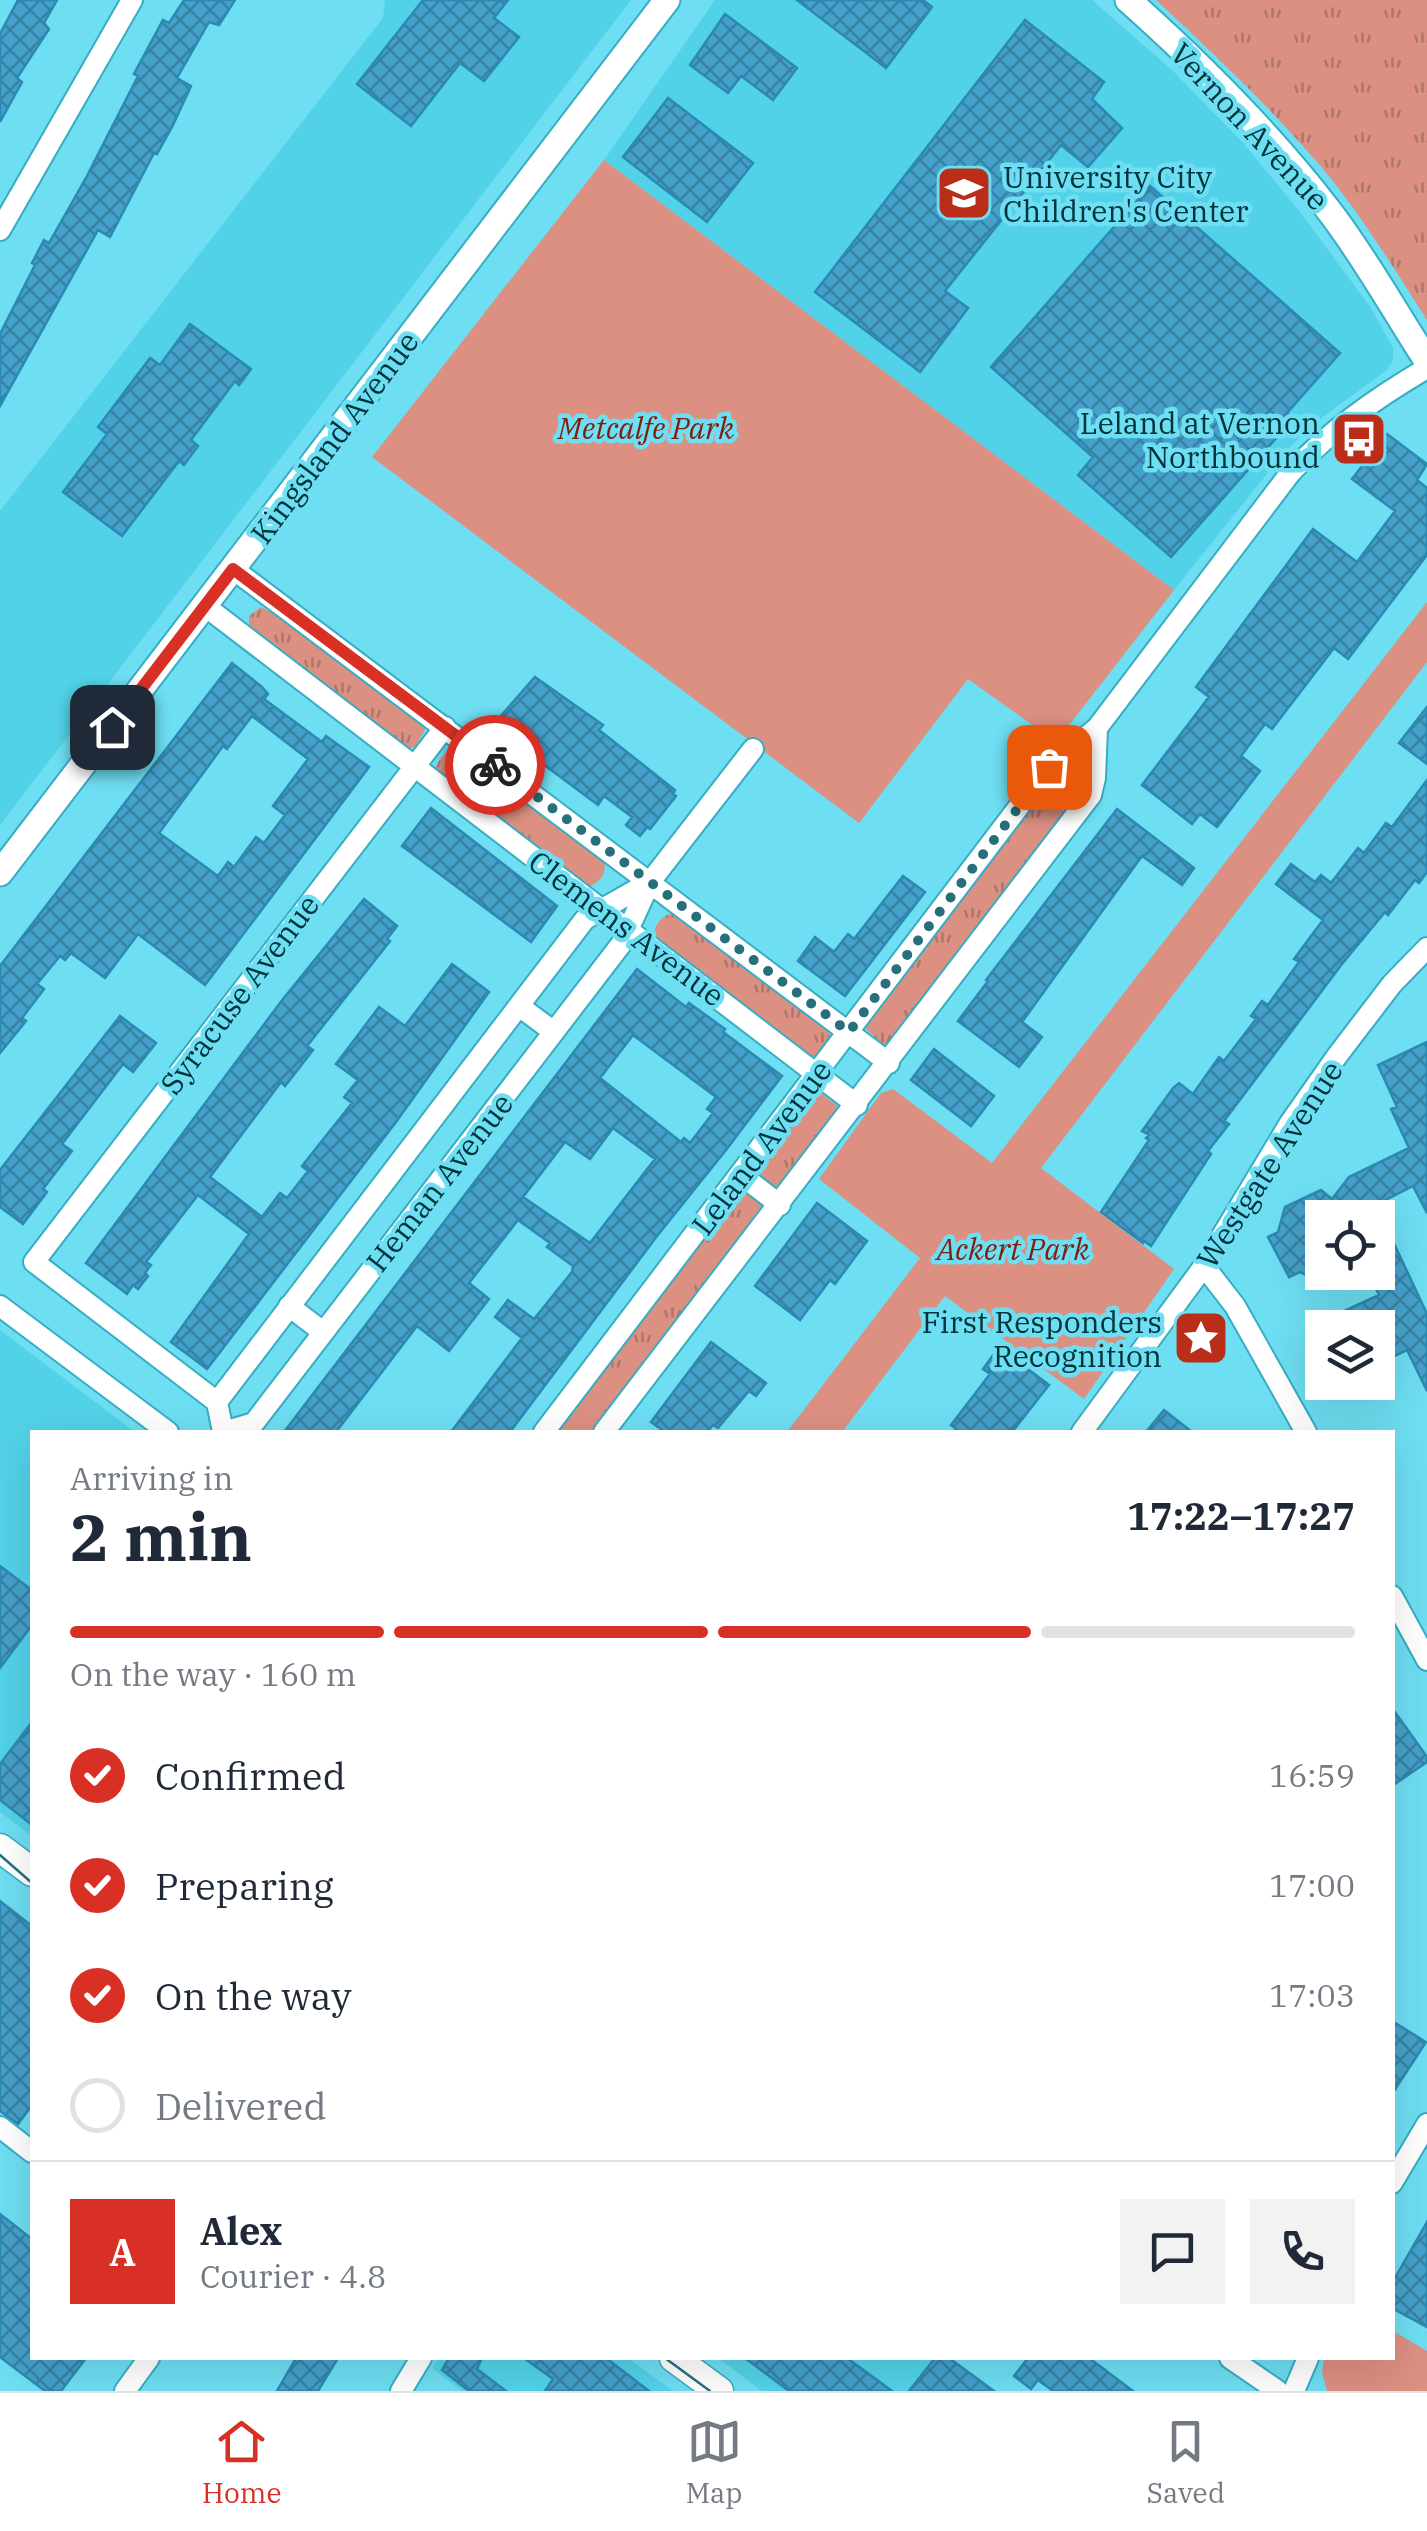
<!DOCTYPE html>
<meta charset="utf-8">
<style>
:root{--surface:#fff;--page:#f2f2f3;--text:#1f2937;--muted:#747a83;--line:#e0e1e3;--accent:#d93025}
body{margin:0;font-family:"IBM Plex Serif",serif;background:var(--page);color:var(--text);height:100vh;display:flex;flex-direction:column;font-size:38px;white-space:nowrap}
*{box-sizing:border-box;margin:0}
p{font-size:32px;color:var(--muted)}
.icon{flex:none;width:55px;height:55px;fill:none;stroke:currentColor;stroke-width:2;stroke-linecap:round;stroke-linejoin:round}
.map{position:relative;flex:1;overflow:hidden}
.side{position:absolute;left:30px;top:1430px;width:1365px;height:930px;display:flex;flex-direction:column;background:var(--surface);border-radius:0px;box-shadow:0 10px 40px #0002}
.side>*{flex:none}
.controls{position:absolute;left:1305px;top:1200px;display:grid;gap:20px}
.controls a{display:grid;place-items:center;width:90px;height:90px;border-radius:0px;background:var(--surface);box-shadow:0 10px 40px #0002;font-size:50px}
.pin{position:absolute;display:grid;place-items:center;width:85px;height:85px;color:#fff;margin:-42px;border-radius:20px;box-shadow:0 5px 15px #0006}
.courier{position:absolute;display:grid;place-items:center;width:100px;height:100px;margin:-50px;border:8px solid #d93025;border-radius:50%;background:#fff;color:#222;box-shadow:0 2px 12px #0007}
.summary em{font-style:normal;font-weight:700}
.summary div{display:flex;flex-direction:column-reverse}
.summary{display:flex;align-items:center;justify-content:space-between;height:170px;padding:0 40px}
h1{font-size:65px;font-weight:700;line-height:75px}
.bar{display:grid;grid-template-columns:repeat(4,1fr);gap:15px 10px;align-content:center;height:120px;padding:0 40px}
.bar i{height:12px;border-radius:8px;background:var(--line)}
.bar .on{background:var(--accent)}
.bar p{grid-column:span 4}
.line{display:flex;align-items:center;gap:25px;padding:0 40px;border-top:2px solid var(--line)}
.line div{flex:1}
.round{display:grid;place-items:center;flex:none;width:105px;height:105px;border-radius:0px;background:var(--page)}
ol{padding:0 40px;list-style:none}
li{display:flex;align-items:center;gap:30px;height:110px}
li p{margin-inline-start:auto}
li .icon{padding:10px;border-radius:50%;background:var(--accent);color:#fff;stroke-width:4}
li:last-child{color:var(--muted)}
li i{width:55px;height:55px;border:5px solid var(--line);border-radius:50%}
.dock{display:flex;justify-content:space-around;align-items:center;height:140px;border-top:2px solid var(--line);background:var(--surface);font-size:28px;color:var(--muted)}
.dock a{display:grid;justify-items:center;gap:5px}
.dock .on{color:var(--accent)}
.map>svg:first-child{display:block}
.built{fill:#52d2e8}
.grass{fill:url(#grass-tufts)}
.park{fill:#db9082}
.building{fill:url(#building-cross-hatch);stroke:#2b8ab3;stroke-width:2.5;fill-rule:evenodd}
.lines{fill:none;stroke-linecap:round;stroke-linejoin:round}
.minor-casing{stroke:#36adc2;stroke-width:24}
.tertiary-casing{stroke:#36adc2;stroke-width:29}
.secondary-casing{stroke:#36adc2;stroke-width:31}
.minor{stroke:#fff;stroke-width:20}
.tertiary{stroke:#fff;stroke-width:25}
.secondary{stroke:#fff;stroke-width:28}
.tram{stroke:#27717d;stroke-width:2.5}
.done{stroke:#26707c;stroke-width:10;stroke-dasharray:0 18}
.route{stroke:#d93025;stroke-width:12}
.labels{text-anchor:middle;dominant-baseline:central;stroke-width:9;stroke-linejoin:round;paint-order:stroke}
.street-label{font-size:30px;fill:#00343c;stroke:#6edef2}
.poi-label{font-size:30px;fill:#00343c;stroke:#6edef2;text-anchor:end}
.park-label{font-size:30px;font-style:italic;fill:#821d0f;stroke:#6edef2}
</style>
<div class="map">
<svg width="1427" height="2391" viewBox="0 0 1427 2391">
<defs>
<pattern id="grass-tufts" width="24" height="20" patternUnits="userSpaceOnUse" patternTransform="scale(2.5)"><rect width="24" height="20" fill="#db9082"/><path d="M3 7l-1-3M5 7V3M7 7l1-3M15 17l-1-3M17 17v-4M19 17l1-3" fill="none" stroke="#af766c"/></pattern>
<pattern id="building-cross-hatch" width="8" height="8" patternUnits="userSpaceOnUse" patternTransform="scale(2.5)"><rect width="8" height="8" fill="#45a0ca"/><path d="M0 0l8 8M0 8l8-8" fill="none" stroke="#3783a5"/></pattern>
</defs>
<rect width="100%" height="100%" fill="#6edef2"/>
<path class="built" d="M385,0H631L0,825V511L383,18Z
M715,0H1092L1173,71L1244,144L1300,212L1371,308L1393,348V360L1387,370L1313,424L1282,455L1174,590L604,160Z
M0,1330L135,1432H32V1836L0,1812Z
M438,2358H628L673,2391H462L432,2368Z
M718,2358H951L995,2391H762Z"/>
<path class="grass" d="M1156,0H1427V320C1393,267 1359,211 1318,163C1268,105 1213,53 1156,0Z
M261,607L291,624L422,723L425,729L416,746L405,750L291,664L249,627V616Z
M452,750L461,751L604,861C607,874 600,883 587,887L440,775L436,767C440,759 443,752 452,750Z
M1060,776L1077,782L1080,797L890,1045L883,1044L866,1029L868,1023L1053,779Z
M669,914L677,915L827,1029L830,1035L817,1057L807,1055L658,941L654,935C655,925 659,919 669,914Z
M821,1093L841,1109L780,1186L773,1187L759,1177C757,1158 804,1105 821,1093Z
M741,1192L756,1197L764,1210L597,1432H554Z"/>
<path class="park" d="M604,160L1174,590L1056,742L968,679L859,823L372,457Z
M1427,602V662L1041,1168L1174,1269L1084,1399L945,1296L842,1432H787L920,1258L819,1179L881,1093L893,1089L992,1163Z
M1393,2331L1427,2351V2391H1327L1322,2372L1324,2358H1392Z"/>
<path class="building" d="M18,0H57L44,23L49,29L17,78L22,82L0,122V34Z
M184,0H235L219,25L209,22L177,78L191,86L173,125L157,154L154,153L110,237L98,230L0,406V334L35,265L32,263L44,240L49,243L87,176L138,76L134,74L163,20L169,23Z
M423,0H508L494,18L519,37L484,81L460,63L411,126L357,84Z
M797,0H923L932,7L886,68Z
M725,14L797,68L773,100L741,76L728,93L690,65Z
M1025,20L1104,82L1092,99L1122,128L1088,167L1061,145L945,291L968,308L920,372L815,292Z
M668,98L753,163L707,222L623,157Z
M1150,186L1340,353L1287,413L1293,419L1171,557L1078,475L1093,457L991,367Z
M190,324L251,369L239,385L235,381L191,440L198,446L184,465L179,461L122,536L63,492L107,434L98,427L150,358L160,365Z
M1387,434L1427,464L1417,480L1427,488V555L1348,659L1334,648L1272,729L1265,724L1241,756L1260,771L1217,827L1200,814L1192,824L1142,785L1209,697L1196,687L1313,529L1357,562L1395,511L1352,479Z
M232,663L262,687L268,694L264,699L322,742L326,736L369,767L205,985L138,934L105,978L71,953L65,960L60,956L37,984L44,989L22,1018L26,1021L0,1053V966ZM252,716L308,759L273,806L285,815L264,843L256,837L234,867L228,862L218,876L159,833L223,746L227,749Z
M535,677L603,725L599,730L675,790L673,794L676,796L650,829L647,827L640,836L626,825L632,817L604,796L598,805L492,726Z
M1427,707V764L1399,743Z
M1427,780V872L1419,883L1415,880L1388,915L1385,912L1342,964L1224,1121L1229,1124L1208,1151L1211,1154L1151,1246L1144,1241L1143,1243L1101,1212L1149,1140L1146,1138L1149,1135L1142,1131L1173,1088L1179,1083L1193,1094L1219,1057L1224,1061L1256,1019L1251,1016L1262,1001L1268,1005L1299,962L1294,959L1323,920L1276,884L1291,864L1315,882L1321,875L1331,883L1358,848L1364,853L1386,823L1392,827Z
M431,808L557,906L531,942L402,846Z
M1117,809L1194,868L1182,885L1142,856L1022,1022L1042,1037L1019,1067L958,1021L988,981L986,980Z
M903,876L925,892L845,996L798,961L815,937L834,952L848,934L854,939Z
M364,899L397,926L387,939L390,941L307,1046L313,1050L285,1086L281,1082L210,1177L262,1217L280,1193L287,1198L308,1171L302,1166L352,1103L344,1097L358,1080L336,1064L379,1007L405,1026L452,964L489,992L396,1122L207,1369L171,1342L249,1234L198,1195L146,1262L151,1265L145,1273L148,1276L138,1289L133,1285L127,1294L86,1263L283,999Z
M637,969L686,1007L689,1003L725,1029L723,1032L782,1076L726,1150L657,1236L510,1432H451L522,1338L495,1317L508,1300L534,1319L572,1272L573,1266L547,1247L550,1243L518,1220L469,1283L489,1299L449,1351L417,1326L336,1432H284ZM633,1035L716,1097L707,1109L713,1113L690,1143L684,1138L681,1142L600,1078ZM613,1128L655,1159L590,1243L523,1197L565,1142L590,1159Z
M120,1016L156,1043L133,1072L123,1064L62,1144L72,1151L43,1189L47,1192L23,1224L0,1207V1170Z
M1427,1042V1213L1413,1186L1376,1205L1427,1314V1391L1407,1350L1378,1364V1328H1355L1346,1310L1379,1295L1368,1272H1378V1218H1322V1282L1300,1272L1289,1277L1268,1237L1278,1232L1285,1207L1321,1190L1332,1199L1349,1177L1409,1148L1391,1109L1397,1107L1378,1065Z
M934,1049L994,1096L971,1126L911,1080Z
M817,1203L867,1241L835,1284L830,1280L800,1320L755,1286Z
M711,1342L766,1383L756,1396L749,1391L718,1428L713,1425L707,1432H665L651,1422Z
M999,1347L1049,1385L1012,1432H960L951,1425L990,1374L983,1369Z
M1164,1410L1192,1432H1146Z
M0,1566L32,1590V1625L0,1668Z
M1392,1708L1427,1757V1762L1392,1786Z
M32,1722V1825L0,1800V1764Z
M0,1901L32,1926V2105L18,2124L0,2111Z
M1392,2021L1426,2042L1392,2094Z
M0,2214L32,2239V2358H86L61,2391H45L0,2357Z
M1427,2222V2327L1392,2308V2283Z
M296,2358H338L318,2391H277Z
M449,2358H482L477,2369L506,2391H469L442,2370Z
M524,2358H606L649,2391H545L553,2379Z
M745,2358H847L892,2391H789Z
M935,2358H949L994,2391H909Z
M1028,2358H1089L1133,2391H1053L1038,2380L1031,2389L1014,2376Z"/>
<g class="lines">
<g class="minor-casing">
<path id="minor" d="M0,230L132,0
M233,569L889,1063
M205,606L857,1105
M519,1006L554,1032
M740,1174L780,1205
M1204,1266L1235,1306L1306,1432
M0,1306L168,1432
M289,1306L323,1332
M217,1402L585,919L650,882
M223,1432L217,1402L34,1262L445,727
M223,1432L254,1423L622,943L650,882L753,749
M544,1432L1049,767L1097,728L1291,472C1332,429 1376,398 1427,368
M604,1432L1091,795L1095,778L1097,728
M1082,1432L1204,1266L1290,1123L1337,1056L1392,984L1427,948
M1392,1596L1427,1660
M0,2127L32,2152
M1392,2183L1427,2124
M1230,2358L1278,2391
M125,2391L149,2358
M401,2391L421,2358
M1294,2391L1308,2358"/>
</g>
<g class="tertiary-casing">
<path id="tertiary" d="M1128,0C1201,65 1271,135 1330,212C1366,259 1395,312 1427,361
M0,873L667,0"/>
</g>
<g class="secondary-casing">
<path id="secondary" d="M0,1848L32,1872
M674,2358L719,2391"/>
</g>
<use href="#minor" class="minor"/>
<use href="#tertiary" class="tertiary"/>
<use href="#secondary" class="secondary"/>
<path class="tram" d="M0,1855L32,1883
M665,2358L710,2391"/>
</g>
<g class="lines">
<path class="done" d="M495,765L849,1032L1049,767"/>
<path class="route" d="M112,727L233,569L495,765"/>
</g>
<defs>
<g id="school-square" transform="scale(2.875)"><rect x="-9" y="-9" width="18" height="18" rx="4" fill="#ba2e19" stroke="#6edef2"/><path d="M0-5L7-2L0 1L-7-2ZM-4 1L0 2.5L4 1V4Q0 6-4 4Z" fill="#fff"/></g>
<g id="bus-square" transform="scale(2.875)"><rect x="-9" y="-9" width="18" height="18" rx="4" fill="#ba2e19" stroke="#6edef2"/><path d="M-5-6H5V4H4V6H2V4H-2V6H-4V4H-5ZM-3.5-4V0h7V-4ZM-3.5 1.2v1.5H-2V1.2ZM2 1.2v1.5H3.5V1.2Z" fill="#fff"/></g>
<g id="sight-square" transform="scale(2.875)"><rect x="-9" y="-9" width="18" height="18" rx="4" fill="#ba2e19" stroke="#6edef2"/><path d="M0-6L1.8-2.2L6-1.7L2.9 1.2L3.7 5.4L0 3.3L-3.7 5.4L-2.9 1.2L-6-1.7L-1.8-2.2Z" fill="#fff"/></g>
</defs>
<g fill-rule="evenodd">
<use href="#school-square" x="964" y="193"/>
<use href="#bus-square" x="1359" y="439"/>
<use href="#sight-square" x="1201" y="1338"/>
</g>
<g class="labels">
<g class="street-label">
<text transform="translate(1250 126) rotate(47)">Vernon Avenue</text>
<text transform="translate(334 437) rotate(-53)">Kingsland Avenue</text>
<text transform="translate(627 928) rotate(37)">Clemens Avenue</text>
<text transform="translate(239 994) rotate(-53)">Syracuse Avenue</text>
<text transform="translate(761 1147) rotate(-53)">Leland Avenue</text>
<text transform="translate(1269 1164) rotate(-57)">Westgate Avenue</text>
<text transform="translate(439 1182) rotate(-52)">Heman Avenue</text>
</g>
<g class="poi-label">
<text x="1003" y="176" text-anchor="start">University City<tspan x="1003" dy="34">Children's Center</tspan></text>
<text x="1320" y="422">Leland at Vernon<tspan x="1320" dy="34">Northbound</tspan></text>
<text x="1162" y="1321">First Responders<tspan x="1162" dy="34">Recognition</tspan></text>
</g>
<g class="park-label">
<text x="646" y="427">Metcalfe Park</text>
<text x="1013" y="1248">Ackert Park</text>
</g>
</g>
</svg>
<div class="controls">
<a><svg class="icon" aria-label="locate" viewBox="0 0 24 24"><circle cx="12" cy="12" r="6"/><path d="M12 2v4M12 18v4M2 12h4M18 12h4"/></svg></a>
<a><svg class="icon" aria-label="layers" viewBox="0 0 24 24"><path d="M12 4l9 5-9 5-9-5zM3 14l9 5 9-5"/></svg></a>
</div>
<div class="pin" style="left:1049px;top:767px;background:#ea580c"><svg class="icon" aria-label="bag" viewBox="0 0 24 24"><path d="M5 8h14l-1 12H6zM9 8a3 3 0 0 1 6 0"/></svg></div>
<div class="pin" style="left:112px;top:727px;background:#1f2937"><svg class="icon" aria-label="home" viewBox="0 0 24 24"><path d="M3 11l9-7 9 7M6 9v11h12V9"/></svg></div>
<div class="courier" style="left:495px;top:765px"><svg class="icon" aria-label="bike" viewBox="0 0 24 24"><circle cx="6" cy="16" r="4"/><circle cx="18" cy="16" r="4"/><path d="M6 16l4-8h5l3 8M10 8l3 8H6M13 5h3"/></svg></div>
<section class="side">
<div class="summary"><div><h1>2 min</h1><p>Arriving in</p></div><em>17:22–17:27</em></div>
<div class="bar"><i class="on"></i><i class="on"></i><i class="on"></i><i></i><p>On the way · 160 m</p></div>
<ol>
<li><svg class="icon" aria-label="check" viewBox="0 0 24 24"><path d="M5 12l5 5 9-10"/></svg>Confirmed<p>16:59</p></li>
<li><svg class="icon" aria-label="check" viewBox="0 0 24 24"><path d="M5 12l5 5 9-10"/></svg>Preparing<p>17:00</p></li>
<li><svg class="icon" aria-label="check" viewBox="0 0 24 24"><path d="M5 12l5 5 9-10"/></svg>On the way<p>17:03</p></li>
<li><i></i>Delivered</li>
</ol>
<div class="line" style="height:180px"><b class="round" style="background:var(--accent);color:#fff">A</b><div><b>Alex</b><p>Courier · 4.8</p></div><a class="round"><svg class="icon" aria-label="chat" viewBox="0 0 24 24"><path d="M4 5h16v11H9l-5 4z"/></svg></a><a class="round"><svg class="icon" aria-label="phone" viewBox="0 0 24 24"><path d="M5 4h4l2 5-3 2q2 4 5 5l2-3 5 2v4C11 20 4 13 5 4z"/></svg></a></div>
</section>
</div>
<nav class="dock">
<a class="on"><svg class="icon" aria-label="home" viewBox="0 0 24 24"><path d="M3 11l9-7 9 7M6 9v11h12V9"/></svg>Home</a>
<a><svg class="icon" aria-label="map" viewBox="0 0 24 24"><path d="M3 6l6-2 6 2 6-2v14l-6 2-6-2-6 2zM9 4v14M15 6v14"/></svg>Map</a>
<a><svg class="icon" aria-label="saved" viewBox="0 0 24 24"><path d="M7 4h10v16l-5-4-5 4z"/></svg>Saved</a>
</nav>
